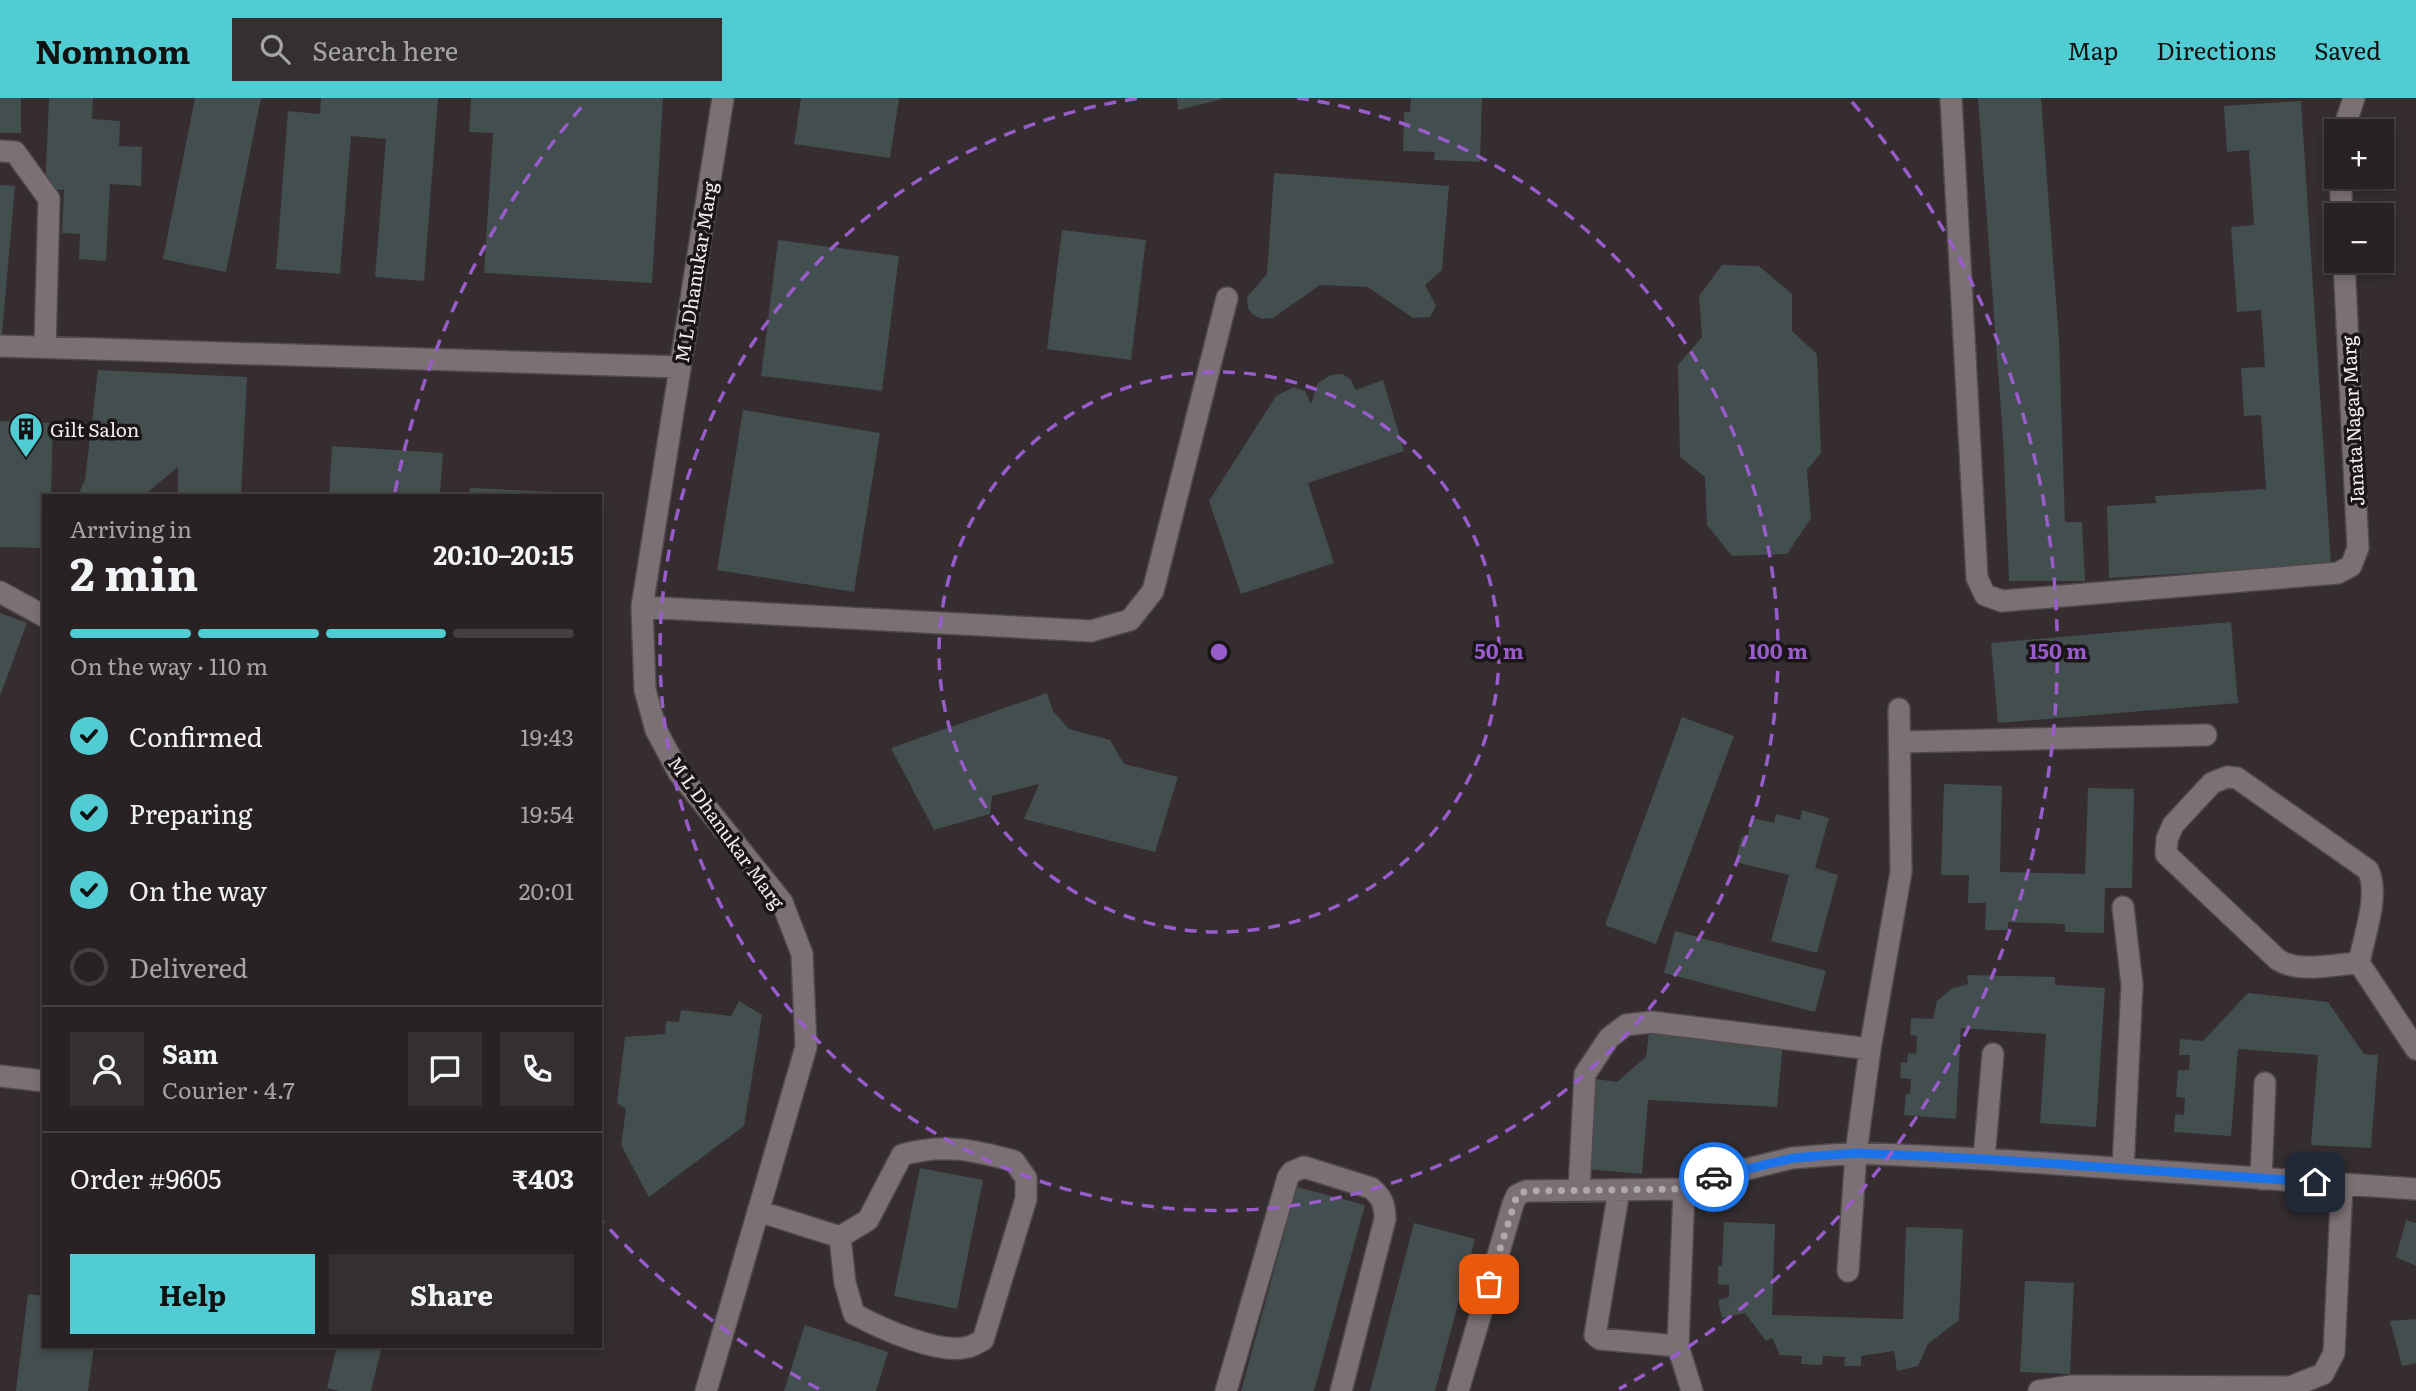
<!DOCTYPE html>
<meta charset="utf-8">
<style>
:root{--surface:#282224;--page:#342f31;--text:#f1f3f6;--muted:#a5a4a6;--line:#443f41;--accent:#51ccd3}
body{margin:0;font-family:Literata,serif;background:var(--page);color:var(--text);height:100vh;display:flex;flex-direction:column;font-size:26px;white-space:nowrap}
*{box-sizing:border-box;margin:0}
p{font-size:23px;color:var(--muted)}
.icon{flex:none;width:38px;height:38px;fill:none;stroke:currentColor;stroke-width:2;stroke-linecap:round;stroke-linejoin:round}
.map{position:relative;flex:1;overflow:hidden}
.details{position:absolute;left:42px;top:396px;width:560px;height:854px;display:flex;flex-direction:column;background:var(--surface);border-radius:0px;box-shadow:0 4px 10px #0003,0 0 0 2px var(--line)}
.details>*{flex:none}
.tools{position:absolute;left:2324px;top:21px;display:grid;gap:14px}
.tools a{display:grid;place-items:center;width:70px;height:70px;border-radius:0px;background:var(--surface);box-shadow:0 4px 10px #0003,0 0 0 2px var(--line);font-size:35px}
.pin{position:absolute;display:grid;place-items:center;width:60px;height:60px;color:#fff;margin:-30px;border-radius:14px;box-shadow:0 4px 10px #0006}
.courier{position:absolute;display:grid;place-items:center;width:70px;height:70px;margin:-35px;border:5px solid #1a73e8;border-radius:50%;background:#fff;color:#222;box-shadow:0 2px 9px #0007}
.headline em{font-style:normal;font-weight:700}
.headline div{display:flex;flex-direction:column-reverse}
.headline{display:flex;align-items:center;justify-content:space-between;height:119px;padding:0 28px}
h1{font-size:46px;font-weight:700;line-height:52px}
.bar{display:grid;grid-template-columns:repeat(4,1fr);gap:10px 7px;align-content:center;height:84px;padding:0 28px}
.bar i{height:9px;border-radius:5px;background:var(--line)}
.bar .active{background:var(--accent)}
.bar p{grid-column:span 4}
.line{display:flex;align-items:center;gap:18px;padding:0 28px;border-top:2px solid var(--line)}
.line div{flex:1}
.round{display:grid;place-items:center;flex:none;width:74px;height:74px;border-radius:0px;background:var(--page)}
ol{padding:0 28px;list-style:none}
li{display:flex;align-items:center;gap:21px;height:77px}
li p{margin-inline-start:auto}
li .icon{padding:7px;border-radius:50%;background:var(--accent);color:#111;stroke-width:4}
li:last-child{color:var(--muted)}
li i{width:38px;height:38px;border:4px solid var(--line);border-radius:50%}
.primary-button{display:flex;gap:14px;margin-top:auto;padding:14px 28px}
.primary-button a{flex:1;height:80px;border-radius:0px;background:var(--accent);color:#111;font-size:28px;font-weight:700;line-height:80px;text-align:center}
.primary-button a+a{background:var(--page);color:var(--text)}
header{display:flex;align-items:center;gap:42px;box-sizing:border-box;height:98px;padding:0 35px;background:var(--accent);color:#111}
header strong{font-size:33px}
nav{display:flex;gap:38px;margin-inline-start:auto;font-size:24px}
.search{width:490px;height:63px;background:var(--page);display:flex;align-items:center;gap:18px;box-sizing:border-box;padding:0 24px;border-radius:0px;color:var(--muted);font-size:26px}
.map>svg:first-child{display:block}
.building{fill:#434e4f}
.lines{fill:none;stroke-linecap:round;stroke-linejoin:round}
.minor-casing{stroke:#50494c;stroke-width:24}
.minor{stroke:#7b7175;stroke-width:21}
.done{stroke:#b0aaad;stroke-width:7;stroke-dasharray:0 12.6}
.route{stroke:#1a73e8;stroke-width:9}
.ring{fill:none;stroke:#995ccb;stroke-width:3.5;stroke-dasharray:12 9}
.labels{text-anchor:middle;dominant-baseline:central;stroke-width:7;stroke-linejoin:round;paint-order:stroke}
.street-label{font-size:19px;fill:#f3edf0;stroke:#1a1618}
.poi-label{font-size:19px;fill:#f3edf0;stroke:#1a1618;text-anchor:start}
.centre{fill:#995ccb;stroke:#1a1618;stroke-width:3.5}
.ring-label{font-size:21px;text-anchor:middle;font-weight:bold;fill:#995ccb;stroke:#1a1618;stroke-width:7;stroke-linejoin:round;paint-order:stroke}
</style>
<header>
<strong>Nomnom</strong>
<div class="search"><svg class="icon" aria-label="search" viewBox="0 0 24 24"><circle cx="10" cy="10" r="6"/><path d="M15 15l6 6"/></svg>Search here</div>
<nav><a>Map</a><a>Directions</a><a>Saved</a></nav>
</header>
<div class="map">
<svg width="2416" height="1293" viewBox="0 0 2416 1293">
<rect width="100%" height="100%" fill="#352d30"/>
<path class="building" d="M0,0H21V35H0Z
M49,0H93L92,21L120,23L119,48L142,49L141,88L110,86L106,163L79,161L80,136L62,135L64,92L45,91Z
M195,0H261L226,174L163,161Z
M321,0H438L424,183L375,179L386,41L351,38L340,176L276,171L288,13L320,16Z
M471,0H663L652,185L484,175L493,35L469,34Z
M801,0H899L890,60L794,46Z
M1177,0H1222V1L1178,12Z
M1411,0H1482L1480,64L1434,62L1435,54L1403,53L1404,14H1410Z
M1978,0H2041L2059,242L2065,424H2082L2085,483H2009L2003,340Z
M2301,3L2331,466L2109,480L2107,408L2156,405L2155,398L2266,391L2261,317L2244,318L2241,270L2265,269L2261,212L2237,214L2231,129L2254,127L2249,52L2227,54L2224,8Z
M1274,75L1449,88L1442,172L1425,187L1436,208L1430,219L1413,220L1368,189L1320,187L1273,220L1262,221L1252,216L1248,210L1247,199L1267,176Z
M0,87L15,88L2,237H0Z
M1062,132L1146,142L1131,262L1047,251Z
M778,142L899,158L882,293L761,278Z
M1722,167L1759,168L1792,196V233L1817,256L1821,355L1807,372L1811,420L1787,456L1732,458L1707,427L1705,379L1680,359L1678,267L1702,239L1699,198Z
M98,272L247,279L241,397H178V369L144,397H78L85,382Z
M1343,276L1351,282L1356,292L1383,282L1404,353L1308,385L1334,465L1241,496L1209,403L1276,298L1294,289L1305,293L1311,306L1318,285L1331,277Z
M743,312L880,335L854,494L717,472Z
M0,323L53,325L51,397H44V450L0,449Z
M332,348L443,355L440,397H329Z
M470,390L577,395V397H469Z
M0,515L27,525L0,598Z
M2231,524L2238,605L1998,625L1991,545Z
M1047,595L1053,613L1069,631L1110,642L1124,666L1178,679L1155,754L1024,721L1039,686L992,698L990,716L934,732L891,650Z
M1682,619L1734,638L1656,846L1605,827Z
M1944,686L2002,688L2000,774L2085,776L2088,690L2134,691L2132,790H2105L2104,835L2065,834V826L2008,824V832H1985L1986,805H1968L1969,777H1941Z
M1802,712L1829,720L1815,770L1838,777L1817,855L1771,843L1789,777L1735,764L1742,738L1747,739L1752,720L1774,725L1776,716L1800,722Z
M1675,833L1826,873L1815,914L1664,875Z
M1967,877L2055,879V887L2105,890L2096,1029L2040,1025L2046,936L1961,930L1956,1021L1904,1017L1906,996H1910L1911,981L1900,980L1901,964L1907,965L1908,955L1916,956L1917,938L1910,937L1911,920L1933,921L1937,903L1951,891L1968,886Z
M2248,895L2328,904L2364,956L2378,957L2371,1050L2311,1047L2318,957L2238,951L2231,1038L2174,1034L2175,1016L2184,1017L2185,1000L2176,999L2178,972H2189L2190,957H2179L2180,941L2203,943Z
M739,903L762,917L744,1028L649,1099L621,1047L626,1011L617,1005L625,939L665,936L666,923L679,924L681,912L731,918Z
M1649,934L1783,944L1777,1009L1648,1002L1642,1076L1586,1071L1589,980L1617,984L1646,959Z
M920,1070L983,1082L957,1211L894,1198Z
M1297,1089L1365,1107L1314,1293H1241Z
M2406,1122L2416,1125V1168L2396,1159Z
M1724,1124L1775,1126L1772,1217L1903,1221L1906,1129L1963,1131L1959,1222L1928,1246L1918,1268L1897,1273L1894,1253L1861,1258V1268H1844L1845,1259L1823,1258L1822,1267L1801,1266L1802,1258L1780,1257L1772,1240L1766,1243L1745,1215L1722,1220L1718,1202L1729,1199V1187L1718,1186V1168H1722Z
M1414,1125L1475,1141L1435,1293H1370Z
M2025,1183L2074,1185L2070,1276L2020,1274Z
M28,1196L44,1198V1248H94L88,1293H16Z
M2416,1221V1265L2402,1268L2390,1223Z
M805,1227L888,1254L876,1293H784Z
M337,1248H382L371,1293H339L327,1290Z"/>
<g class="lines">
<g class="minor-casing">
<path id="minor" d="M1951,0L1977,480L1985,497L2002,503L2338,475L2351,468L2358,450L2344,163
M2343,33L2354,0
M0,53L15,54L49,101L45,249
M2340,79L2342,117
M0,248L680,269
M0,494L44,518
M642,509L1091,533L1130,522L1153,493L1227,200
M1900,644L2206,637
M2123,809L2132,887L2123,1071
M2359,865C2333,866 2299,876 2277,861L2166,756L2167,741L2173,727L2212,685L2227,679L2237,680L2368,772C2380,796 2364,838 2359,865L2416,951
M0,978L44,983
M1984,1061L1993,956
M2261,1081L2265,985
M1684,1091L1678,1248L1692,1293
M1579,1092L1585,976L1609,940L1626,927L1651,924L1870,951
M1619,1092L1595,1237L1600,1241L1678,1248
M758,1113L840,1139L868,1122L902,1057C943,1045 974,1052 1014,1063L1026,1080V1101L983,1242C978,1244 973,1248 968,1249C939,1257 880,1230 854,1216L845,1185L840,1139
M1848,1173L1856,1055L1870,951L1901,774L1899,611
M706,1293L806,949L802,856L782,804L679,675L656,632L645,592L642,509L723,0
M1226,1293L1288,1079L1292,1074L1304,1069L1371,1090C1382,1099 1385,1107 1385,1121L1341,1293
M1458,1293L1513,1106L1517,1097L1526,1093L1684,1091L1711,1080L1792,1060L1856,1055L1984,1061L2416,1091
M2039,1293L2072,1288L2290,1289L2323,1276L2334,1255L2342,1086"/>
</g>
<use href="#minor" class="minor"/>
</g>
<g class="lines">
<path class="done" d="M1489,1186L1517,1097L1526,1093L1684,1091L1714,1079"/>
<path class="route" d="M1714,1079L1793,1060L1856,1055L1984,1061L2315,1084"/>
</g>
<g class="ring">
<circle cx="1219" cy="554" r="280"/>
<path d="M1297 0A559 559 0 1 1 1141 0"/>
<path d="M819 1291A839 839 0 0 1 600 1121M395 394A839 839 0 0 1 586 4M1852 4A839 839 0 0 1 1619 1291"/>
</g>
<defs>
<g id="building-pin" transform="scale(1.75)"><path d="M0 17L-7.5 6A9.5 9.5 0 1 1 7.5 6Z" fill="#51ccd3" stroke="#1a1618"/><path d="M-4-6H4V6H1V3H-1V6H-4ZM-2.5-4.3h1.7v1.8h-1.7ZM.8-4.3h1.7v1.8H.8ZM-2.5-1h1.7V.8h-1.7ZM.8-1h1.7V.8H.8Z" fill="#111"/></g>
</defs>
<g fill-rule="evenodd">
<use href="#building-pin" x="26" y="331"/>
</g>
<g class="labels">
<g class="street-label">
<text transform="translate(695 174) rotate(-81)">M L Dhanukar Marg</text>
<text transform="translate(2352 323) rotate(-93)">Janata Nagar Marg</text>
<text transform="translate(727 734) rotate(54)">M L Dhanukar Marg</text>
</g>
<g class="poi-label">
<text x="50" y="331">Gilt Salon</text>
</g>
</g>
<circle cx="1219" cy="554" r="10" class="centre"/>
<g class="ring-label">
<text x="1499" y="561">50 m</text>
<text x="1778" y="561">100 m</text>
<text x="2058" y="561">150 m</text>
</g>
</svg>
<div class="tools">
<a>+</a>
<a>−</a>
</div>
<div class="pin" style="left:1489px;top:1186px;background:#ea580c"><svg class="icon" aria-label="bag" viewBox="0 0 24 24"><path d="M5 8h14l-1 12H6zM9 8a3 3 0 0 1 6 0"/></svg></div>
<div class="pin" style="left:2315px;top:1084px;background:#1f2937"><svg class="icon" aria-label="home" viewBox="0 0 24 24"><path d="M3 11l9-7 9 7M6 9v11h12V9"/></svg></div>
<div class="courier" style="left:1714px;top:1079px"><svg class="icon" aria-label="car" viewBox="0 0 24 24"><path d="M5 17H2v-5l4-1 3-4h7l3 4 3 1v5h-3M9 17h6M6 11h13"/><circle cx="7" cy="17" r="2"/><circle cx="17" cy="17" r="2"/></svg></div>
<section class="details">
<div class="headline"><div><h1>2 min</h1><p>Arriving in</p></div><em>20:10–20:15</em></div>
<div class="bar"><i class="active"></i><i class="active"></i><i class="active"></i><i></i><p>On the way · 110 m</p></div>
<ol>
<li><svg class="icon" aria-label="check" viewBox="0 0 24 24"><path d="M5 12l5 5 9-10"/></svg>Confirmed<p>19:43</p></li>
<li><svg class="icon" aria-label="check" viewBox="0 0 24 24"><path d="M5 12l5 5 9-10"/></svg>Preparing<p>19:54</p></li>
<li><svg class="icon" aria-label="check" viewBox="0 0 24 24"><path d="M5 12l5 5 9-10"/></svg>On the way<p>20:01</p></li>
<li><i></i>Delivered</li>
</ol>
<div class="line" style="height:126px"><a class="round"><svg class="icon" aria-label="person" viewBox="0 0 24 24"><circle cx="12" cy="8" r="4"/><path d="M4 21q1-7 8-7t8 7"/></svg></a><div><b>Sam</b><p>Courier · 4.7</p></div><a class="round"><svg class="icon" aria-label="chat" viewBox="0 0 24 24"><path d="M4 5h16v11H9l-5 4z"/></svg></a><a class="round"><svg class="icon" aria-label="phone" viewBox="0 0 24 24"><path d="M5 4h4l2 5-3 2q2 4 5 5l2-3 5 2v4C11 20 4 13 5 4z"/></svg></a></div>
<div class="line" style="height:91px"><div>Order #9605</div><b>₹403</b></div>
<div class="primary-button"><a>Help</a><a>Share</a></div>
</section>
</div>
